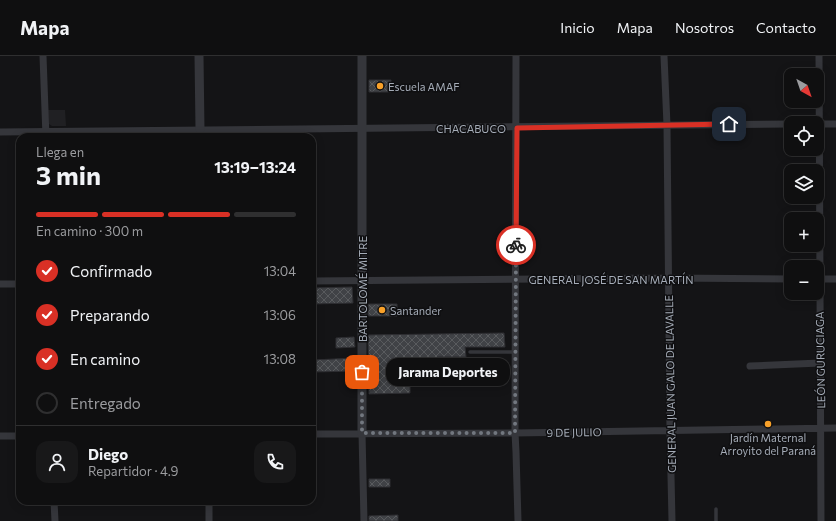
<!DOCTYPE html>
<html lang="es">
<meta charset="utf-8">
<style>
:root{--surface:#0f0f10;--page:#181819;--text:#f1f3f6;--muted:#9b9c9f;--line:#2f2f30;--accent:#d93025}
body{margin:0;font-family:Commissioner,sans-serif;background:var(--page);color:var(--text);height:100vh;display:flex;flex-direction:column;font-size:15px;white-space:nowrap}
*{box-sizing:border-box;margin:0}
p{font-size:13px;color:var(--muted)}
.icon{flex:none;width:22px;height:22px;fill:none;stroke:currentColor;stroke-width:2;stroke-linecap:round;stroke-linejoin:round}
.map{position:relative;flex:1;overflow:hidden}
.side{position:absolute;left:16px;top:77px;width:300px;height:372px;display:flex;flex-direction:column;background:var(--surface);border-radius:12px;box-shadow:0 2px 10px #0003,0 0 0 1px var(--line)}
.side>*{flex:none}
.needle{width:26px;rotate:140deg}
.fabs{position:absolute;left:784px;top:12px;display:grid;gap:8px}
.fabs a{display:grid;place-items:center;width:40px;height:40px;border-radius:8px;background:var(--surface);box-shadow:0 2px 10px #0003,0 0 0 1px var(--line);font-size:20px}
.pin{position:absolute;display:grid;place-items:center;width:34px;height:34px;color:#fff;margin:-17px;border-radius:8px;box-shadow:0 2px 6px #0006}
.courier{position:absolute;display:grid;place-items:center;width:40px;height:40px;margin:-20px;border:3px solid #d93025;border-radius:50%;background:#fff;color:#222;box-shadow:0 1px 5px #0007}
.bubble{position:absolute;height:28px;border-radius:12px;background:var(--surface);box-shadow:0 2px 10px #0003,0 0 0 1px var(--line);font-size:13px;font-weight:700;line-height:28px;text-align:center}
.headline em{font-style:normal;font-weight:700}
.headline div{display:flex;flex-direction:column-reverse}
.headline{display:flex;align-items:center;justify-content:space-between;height:68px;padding:0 20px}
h1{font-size:26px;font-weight:700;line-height:30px}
.bar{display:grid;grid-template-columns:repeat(4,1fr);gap:6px 4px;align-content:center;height:48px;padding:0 20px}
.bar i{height:5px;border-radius:3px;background:var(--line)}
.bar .current{background:var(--accent)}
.bar p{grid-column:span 4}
.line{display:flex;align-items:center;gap:10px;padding:0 20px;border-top:1px solid var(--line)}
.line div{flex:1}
.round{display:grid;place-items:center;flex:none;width:42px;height:42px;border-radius:12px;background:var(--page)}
ol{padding:0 20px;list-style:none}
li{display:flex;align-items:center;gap:12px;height:44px}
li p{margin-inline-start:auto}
li .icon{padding:4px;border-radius:50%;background:var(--accent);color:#fff;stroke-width:4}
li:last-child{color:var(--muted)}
li i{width:22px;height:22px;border:2px solid var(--line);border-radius:50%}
header{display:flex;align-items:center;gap:24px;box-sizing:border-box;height:56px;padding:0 20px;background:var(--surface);border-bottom:1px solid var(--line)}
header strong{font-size:19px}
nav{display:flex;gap:22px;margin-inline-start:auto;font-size:14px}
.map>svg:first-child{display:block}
.built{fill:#202023}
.building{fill:url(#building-cross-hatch);stroke:#2e2e32}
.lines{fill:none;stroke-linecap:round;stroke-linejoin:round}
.service{stroke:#35363b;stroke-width:3.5}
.minor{stroke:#35363b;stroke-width:7}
.tertiary{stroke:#35363b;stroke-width:9}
.done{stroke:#72777f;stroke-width:4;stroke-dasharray:0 7.2}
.route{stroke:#d93025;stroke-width:5}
.poi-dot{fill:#f9a129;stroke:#0f0f11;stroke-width:1.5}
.labels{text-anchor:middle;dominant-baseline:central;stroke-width:3;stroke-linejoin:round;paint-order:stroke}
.poi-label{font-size:11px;fill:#a5acb7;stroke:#0f0f11;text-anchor:start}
.street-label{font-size:11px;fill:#a5acb7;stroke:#0f0f11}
</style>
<header>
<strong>Mapa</strong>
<nav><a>Inicio</a><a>Mapa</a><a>Nosotros</a><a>Contacto</a></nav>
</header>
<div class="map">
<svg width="836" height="465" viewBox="0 0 836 465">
<defs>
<pattern id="building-cross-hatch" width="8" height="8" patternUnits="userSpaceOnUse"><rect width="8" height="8" fill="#404246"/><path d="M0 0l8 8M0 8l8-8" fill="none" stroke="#595b5e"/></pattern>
</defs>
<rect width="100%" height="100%" fill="#141416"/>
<path class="built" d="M48,54H65L66,70H52L49,68Z"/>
<path class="building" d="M369,24H391V36H369Z
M352,231L353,247L312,248V232Z
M368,248H397V260H368Z
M504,277L505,291H465L466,301H437V313H410V337L369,338L368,279Z
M354,281L355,291L336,292V282Z
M356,302V315L312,316L313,304Z
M369,423H390V431H369Z
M398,459V465H369V460Z"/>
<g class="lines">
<path class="service" d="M470,296H515
M716,453V465"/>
<path class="minor" d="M43,0L46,81
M516,0L515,377L516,396L518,465
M664,0L667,69L670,374L672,465
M819,0L821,465
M817,68H836
M0,76L791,68
M817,223H836
M312,225L668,222L791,223
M0,228H20
M750,310L820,307
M362,377L364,465
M312,378L515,377L836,372
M0,380H20
M54,445L55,465
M209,445V465"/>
<path class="tertiary" d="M199,0L200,73
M362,0V377"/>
</g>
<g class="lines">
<path class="done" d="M362,316V377H515L516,189"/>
<path class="route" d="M516,189L517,72L729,68"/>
</g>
<g class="poi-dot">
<circle cx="380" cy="30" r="4"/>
<circle cx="382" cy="254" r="4"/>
<circle cx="768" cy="368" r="4"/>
</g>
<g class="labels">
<g class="poi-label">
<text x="388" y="30">Escuela AMAF</text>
<text x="390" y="254">Santander</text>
<text x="768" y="381" text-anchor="middle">Jardín Maternal<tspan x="768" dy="13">Arroyito del Paraná</tspan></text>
</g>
<g class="street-label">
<text x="471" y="72">CHACABUCO</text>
<text x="611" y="223">GENERAL JOSÉ DE SAN MARTÍN</text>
<text transform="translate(362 233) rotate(-90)">BARTOLOMÉ MITRE</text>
<text transform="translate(820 304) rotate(-91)">LEÓN GURUCIAGA</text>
<text transform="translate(670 328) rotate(-91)">GENERAL JUAN GALO DE LAVALLE</text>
<text transform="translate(574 376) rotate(-1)">9 DE JULIO</text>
</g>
</g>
</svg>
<div class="fabs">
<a><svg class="needle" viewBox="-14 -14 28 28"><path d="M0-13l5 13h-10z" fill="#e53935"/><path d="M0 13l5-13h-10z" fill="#9b9c9f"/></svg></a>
<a><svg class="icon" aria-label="locate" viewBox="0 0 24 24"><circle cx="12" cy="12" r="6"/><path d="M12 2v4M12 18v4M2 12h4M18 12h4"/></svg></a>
<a><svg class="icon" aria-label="layers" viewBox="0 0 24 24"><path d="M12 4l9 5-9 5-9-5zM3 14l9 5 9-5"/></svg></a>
<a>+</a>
<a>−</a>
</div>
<div class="pin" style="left:362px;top:316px;background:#ea580c"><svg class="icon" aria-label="bag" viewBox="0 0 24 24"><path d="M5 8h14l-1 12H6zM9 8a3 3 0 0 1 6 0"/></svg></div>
<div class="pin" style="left:729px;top:68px;background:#1f2937"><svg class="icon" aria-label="home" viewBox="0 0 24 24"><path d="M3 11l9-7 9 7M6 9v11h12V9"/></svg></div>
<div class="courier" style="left:516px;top:189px"><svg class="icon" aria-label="bike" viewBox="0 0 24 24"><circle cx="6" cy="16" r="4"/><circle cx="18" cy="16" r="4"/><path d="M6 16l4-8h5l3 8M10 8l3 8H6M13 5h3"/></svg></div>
<div class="bubble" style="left:386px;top:302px;width:124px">Jarama Deportes</div>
<section class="side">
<div class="headline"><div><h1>3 min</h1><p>Llega en</p></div><em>13:19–13:24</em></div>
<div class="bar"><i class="current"></i><i class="current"></i><i class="current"></i><i></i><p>En camino · 300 m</p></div>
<ol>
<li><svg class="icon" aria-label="check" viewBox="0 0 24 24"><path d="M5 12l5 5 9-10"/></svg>Confirmado<p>13:04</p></li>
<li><svg class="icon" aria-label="check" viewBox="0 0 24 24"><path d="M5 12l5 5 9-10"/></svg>Preparando<p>13:06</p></li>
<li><svg class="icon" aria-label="check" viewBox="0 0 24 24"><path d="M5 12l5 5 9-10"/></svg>En camino<p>13:08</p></li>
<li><i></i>Entregado</li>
</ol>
<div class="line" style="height:72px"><a class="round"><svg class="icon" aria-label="person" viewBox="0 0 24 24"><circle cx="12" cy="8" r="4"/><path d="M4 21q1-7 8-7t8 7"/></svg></a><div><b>Diego</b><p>Repartidor · 4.9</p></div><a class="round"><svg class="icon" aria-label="phone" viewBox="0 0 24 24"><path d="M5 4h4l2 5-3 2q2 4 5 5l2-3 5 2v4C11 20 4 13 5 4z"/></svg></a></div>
</section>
</div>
